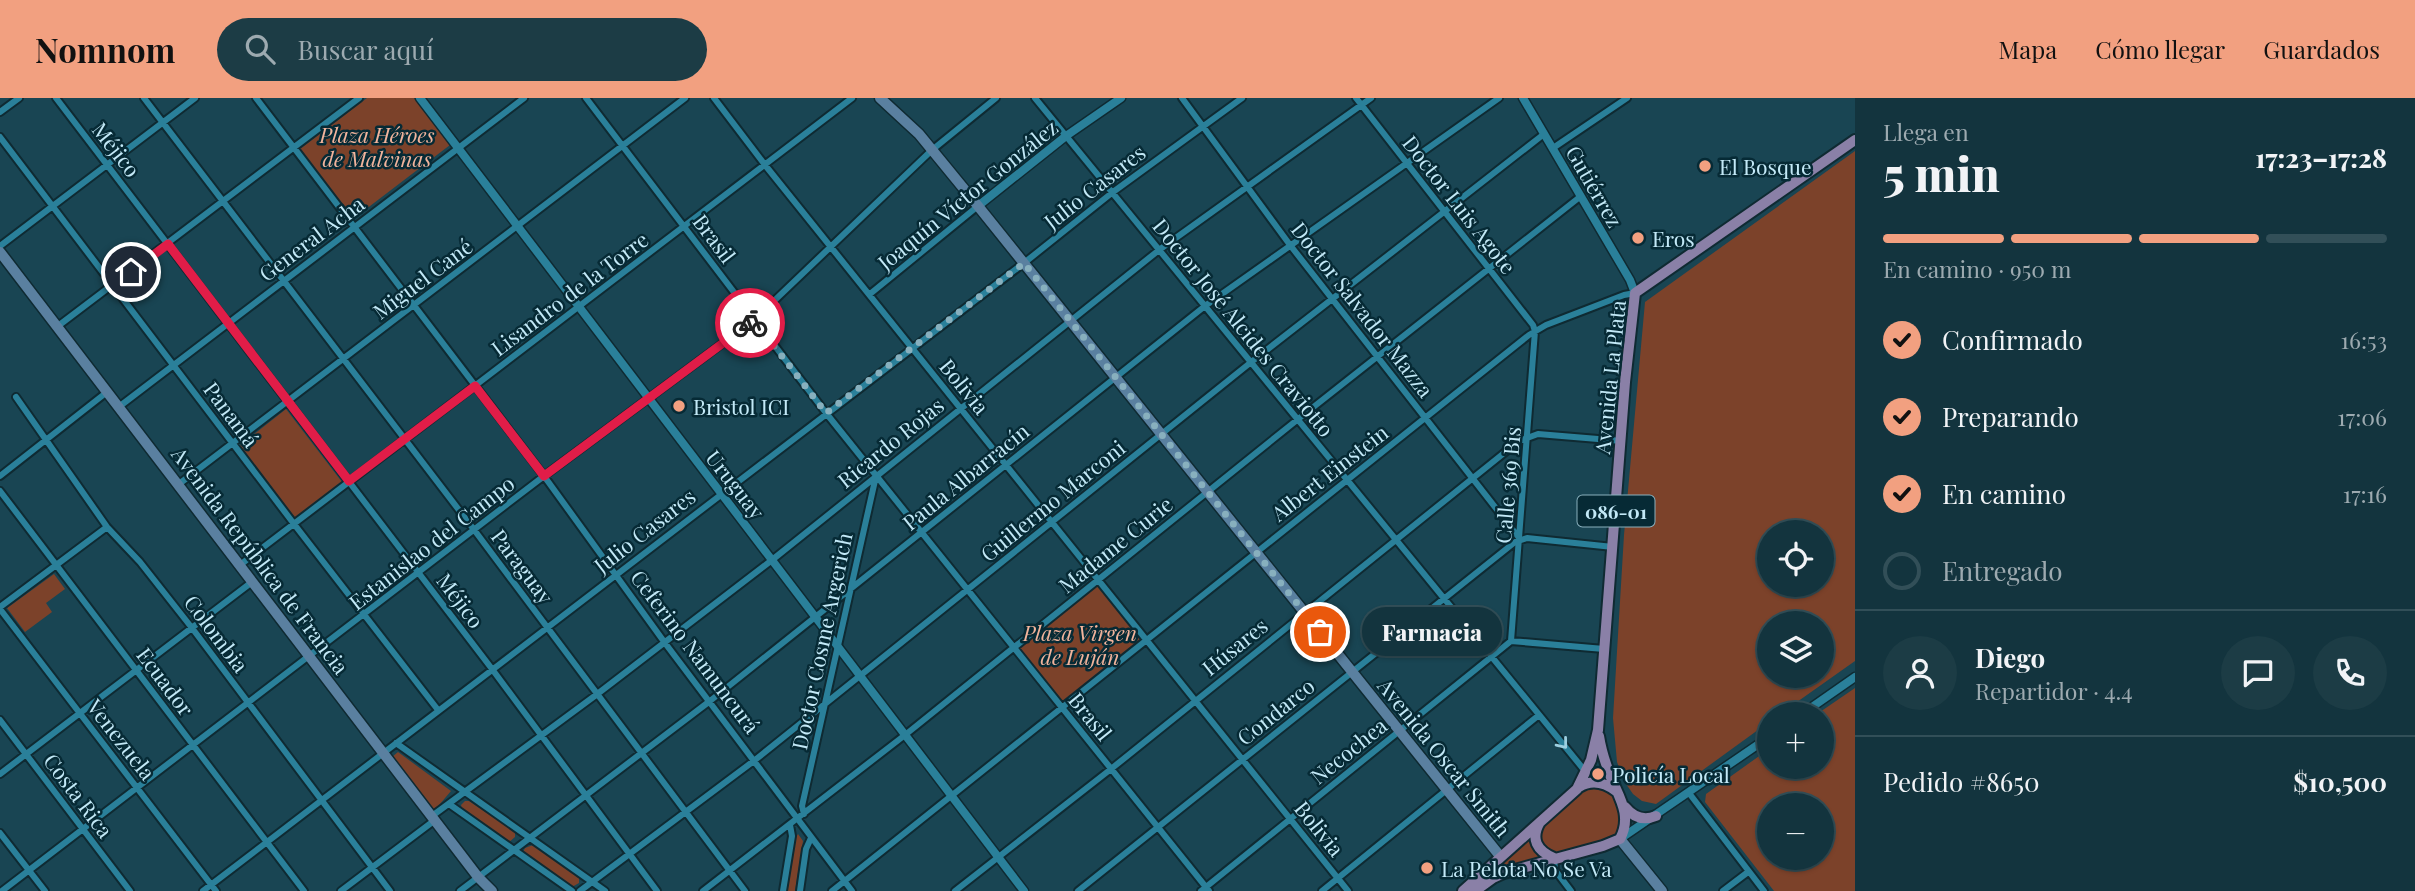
<!DOCTYPE html>
<html lang="es">
<meta charset="utf-8">
<style>
:root{--surface:#13343e;--page:#1c3c45;--text:#f1f3f6;--muted:#9daab0;--line:#324f58;--accent:#f2a080}
body{margin:0;font-family:"Playfair Display",serif;background:var(--page);color:var(--text);height:100vh;display:flex;flex-direction:column;font-size:26px;white-space:nowrap}
*{box-sizing:border-box;margin:0}
p{font-size:23px;color:var(--muted)}
.icon{flex:none;width:38px;height:38px;fill:none;stroke:currentColor;stroke-width:2;stroke-linecap:round;stroke-linejoin:round}
.map{position:relative;flex:1;overflow:hidden}
.panel{display:flex;flex-direction:column;background:var(--surface);width:560px}
.panel>*{flex:none}
.buttons{position:absolute;left:1757px;top:422px;display:grid;gap:14px}
.buttons a{display:grid;place-items:center;width:77px;height:77px;border-radius:50%;background:var(--surface);box-shadow:0 2px 5px #0004,0 0 0 2px var(--line);font-size:35px}
.pin{position:absolute;display:grid;place-items:center;width:60px;height:60px;color:#fff;margin:-30px;border:4px solid #fff;border-radius:50%;box-shadow:0 2px 7px #0007}
.courier{position:absolute;display:grid;place-items:center;width:70px;height:70px;margin:-35px;border:5px solid #e11d48;border-radius:50%;background:#fff;color:#222;box-shadow:0 2px 9px #0007}
.bubble{position:absolute;height:49px;border-radius:24px;background:var(--surface);box-shadow:0 2px 5px #0004,0 0 0 2px var(--line);font-size:23px;font-weight:800;line-height:49px;text-align:center}
.head em{font-style:normal;font-weight:800}
.head div{display:flex;flex-direction:column-reverse}
.head{display:flex;align-items:center;justify-content:space-between;height:119px;padding:0 28px}
h1{font-size:46px;font-weight:800;line-height:52px}
.bar{display:grid;grid-template-columns:repeat(4,1fr);gap:10px 7px;align-content:center;height:84px;padding:0 28px}
.bar i{height:9px;border-radius:5px;background:var(--line)}
.bar .current{background:var(--accent)}
.bar p{grid-column:span 4}
.line{display:flex;align-items:center;gap:18px;padding:0 28px;border-top:2px solid var(--line)}
.line div{flex:1}
.round{display:grid;place-items:center;flex:none;width:74px;height:74px;border-radius:37px;background:var(--page)}
ol{padding:0 28px;list-style:none}
li{display:flex;align-items:center;gap:21px;height:77px}
li p{margin-inline-start:auto}
li .icon{padding:7px;border-radius:50%;background:var(--accent);color:#111;stroke-width:4}
li:last-child{color:var(--muted)}
li i{width:38px;height:38px;border:4px solid var(--line);border-radius:50%}
header{display:flex;align-items:center;gap:42px;box-sizing:border-box;height:98px;padding:0 35px;background:var(--accent);color:#111}
header strong{font-size:33px}
nav{display:flex;gap:38px;margin-inline-start:auto;font-size:24px}
.search{width:490px;height:63px;background:var(--page);display:flex;align-items:center;gap:18px;box-sizing:border-box;padding:0 24px;border-radius:38px;color:var(--muted);font-size:26px}
main{display:flex;flex:1;min-height:0}
.map>svg:first-child{display:block}
.green{fill:#7c422a;fill-rule:evenodd}
.lines{fill:none;stroke-linecap:round;stroke-linejoin:round}
.minor-casing{stroke:#0f2a32;stroke-width:10}
.tertiary-casing{stroke:#0f2a32;stroke-width:11}
.secondary-casing{stroke:#0f2a32;stroke-width:13}
.primary-casing{stroke:#0f2a32;stroke-width:14}
.minor{stroke:#2a809a;stroke-width:6}
.tertiary{stroke:#2a809a;stroke-width:8}
.secondary{stroke:#5a80a0;stroke-width:10}
.primary{stroke:#8a80a7;stroke-width:10}
.oneway{stroke:#9dcfe0}
.done{stroke:#88b0be;stroke-width:7;stroke-dasharray:0 12.6}
.route{stroke:#e11d48;stroke-width:9}
.poi-dot{fill:#f2a080;stroke:#062a35;stroke-width:2.5}
.labels{text-anchor:middle;dominant-baseline:central;stroke-width:5;stroke-linejoin:round;paint-order:stroke}
.shield{fill:#062a35;stroke:#8ab0bd;stroke-width:2}
.shield-label{font-size:19px;font-weight:bold;fill:#c3e9f7}
.park-label{font-size:21px;font-style:italic;fill:#f2b49c;stroke:#062a35}
.street-label{font-size:21px;fill:#c3e9f7;stroke:#062a35}
.poi-label{font-size:21px;fill:#c3e9f7;stroke:#062a35;text-anchor:start}
</style>
<header>
<strong>Nomnom</strong>
<div class="search"><svg class="icon" aria-label="search" viewBox="0 0 24 24"><circle cx="10" cy="10" r="6"/><path d="M15 15l6 6"/></svg>Buscar aquí</div>
<nav><a>Mapa</a><a>Cómo llegar</a><a>Guardados</a></nav>
</header>
<main>
<div class="map">
<svg width="1855" height="793" viewBox="0 0 1855 793">
<rect width="100%" height="100%" fill="#194553"/>
<path class="green" d="M367,0H414L450,47L353,121L300,51Z
M1855,53V563L1780,616H1769V624L1656,706L1642,703L1633,696L1624,683L1617,664L1613,620L1624,437L1645,204ZM1769,434H1822V486H1769ZM1769,525H1822V578H1769Z
M286,311L342,384L295,420L239,348Z
M54,476L65,491L46,505L52,514L25,534L7,510Z
M1098,483L1147,543L1062,610L1012,550Z
M1855,590V793H1774L1705,704L1706,696L1769,651V668H1822V616H1817ZM1769,707H1822V760H1769Z
M398,654L451,693L434,713L392,659Z
M1587,689H1605C1618,702 1625,716 1617,734C1609,742 1565,756 1553,754C1548,753 1547,752 1543,749L1539,736L1542,727Z
M465,703H469L515,734V739L508,745L462,711L461,707Z
M1532,735L1547,759L1484,781Z
M798,736L803,743L795,793H786L793,745Z
M533,747L579,779V785L572,789L523,754L525,750Z"/>
<g class="lines">
<g class="minor-casing">
<path id="minor" d="M56,0L492,571L657,793
M144,0L475,433L745,793
M256,0L544,378L665,545L852,793
M586,0L826,315L1209,793
M714,0L765,67L1348,793
M1035,0L1585,673
M1182,0L1290,147L1520,441
M1356,0L1533,227L1535,233L1511,543
M0,14L19,0
M0,39L294,426L438,612
M1553,50L1627,0
M0,148L195,0
M870,196L978,108
M58,228L359,0
M16,299L107,429L140,464L192,530L390,793
M120,308L524,0
M0,378L107,294
M179,386L685,0
M0,393L304,793
M240,467L852,0
M0,509L107,429
M0,511L216,793
M0,622L130,793
M396,645L605,793
M0,676L252,484
M1689,695L1764,793
M449,706L572,793
M804,716L802,708L876,378
M432,718L596,597L772,462L1159,152L1371,0
M0,735L45,793
M1554,760L1555,772L1571,793
M2,793L544,378L754,222L932,52L996,0
M203,793L1024,165L1113,94L1242,0
M341,793L435,722
M460,793L710,603L1205,208L1499,0
M580,793L755,662L1250,265L1544,36
M703,793L905,637L1297,322L1581,98
M783,793L792,738L790,727
M800,793L806,751L811,740
M832,793L1529,237L1546,227L1624,197L1635,195
M955,793L1111,671L1519,343L1538,336L1622,343
M1078,793L1515,444L1527,440L1613,449
M1201,793L1511,543L1604,551
M1322,793L1539,617
M1723,793L1748,774"/>
</g>
<g class="tertiary-casing">
<path id="tertiary" d="M420,0L1024,793
M1523,0L1630,182L1635,195
M978,108L1066,38L1121,0
M1802,616L1855,579
M1620,741L1769,639"/>
</g>
<g class="secondary-casing">
<path id="secondary" d="M880,0L919,36L978,108L1500,758
M0,154L478,779L492,793
M1620,741L1662,793"/>
</g>
<g class="primary-casing">
<path id="primary" d="M1579,689C1592,681 1604,684 1616,693
M1625,709C1634,720 1644,723 1656,718
M1540,724C1530,741 1537,753 1554,760
M1463,793L1577,691L1591,662L1598,632L1625,284L1635,195L1855,42
M1475,793L1493,780L1504,775L1603,748L1620,741C1633,717 1618,698 1610,677C1605,664 1601,651 1599,638"/>
</g>
<use href="#minor" class="minor"/>
<use href="#tertiary" class="tertiary"/>
<use href="#secondary" class="secondary"/>
<use href="#primary" class="primary"/>
</g>
<defs><path id="oneway-chevron" d="M-2-3.5L2.5 0L-2 3.5" fill="none" stroke-width="1.6" stroke-linecap="round" stroke-linejoin="round" transform="scale(1.75)"/></defs>
<use class="oneway" href="#oneway-chevron" transform="translate(1563 646) rotate(51)"/>
<g class="lines">
<path class="done" d="M750,225L754,222L826,315L1024,165L1320,534"/>
<path class="route" d="M131,174L168,146L349,383L475,288L544,378L750,225"/>
</g>
<g class="poi-dot">
<circle cx="1705" cy="68" r="7"/>
<circle cx="1638" cy="140" r="7"/>
<circle cx="679" cy="308" r="7"/>
<circle cx="1598" cy="676" r="7"/>
<circle cx="1427" cy="770" r="7"/>
</g>
<g class="labels">
<rect class="shield" x="1577.5" y="397.5" width="77" height="31" rx="5"/>
<g class="shield-label">
<text x="1616" y="413">086-01</text>
</g>
<g class="park-label">
<text x="377" y="36">Plaza Héroes<tspan x="377" dy="24">de Malvinas</tspan></text>
<text x="1080" y="534">Plaza Virgen<tspan x="1080" dy="24">de Luján</tspan></text>
</g>
<g class="street-label">
<text transform="translate(117 51) rotate(52)">Méjico</text>
<text transform="translate(1094 88) rotate(-38)">Julio Casares</text>
<text transform="translate(1595 88) rotate(60)">Gutiérrez</text>
<text transform="translate(967 96) rotate(-39)">Joaquín Víctor González</text>
<text transform="translate(1460 106) rotate(52)">Doctor Luis Agote</text>
<text transform="translate(311 140) rotate(-37)">General Acha</text>
<text transform="translate(715 140) rotate(53)">Brasil</text>
<text transform="translate(422 180) rotate(-37)">Miguel Cané</text>
<text transform="translate(569 195) rotate(-37)">Lisandro de la Torre</text>
<text transform="translate(1363 211) rotate(52)">Doctor Salvador Mazza</text>
<text transform="translate(1244 229) rotate(51)">Doctor José Alcides Craviotto</text>
<text transform="translate(1609 279) rotate(-84)">Avenida La Plata</text>
<text transform="translate(965 288) rotate(51)">Bolivia</text>
<text transform="translate(232 316) rotate(53)">Panamá</text>
<text transform="translate(890 344) rotate(-39)">Ricardo Rojas</text>
<text transform="translate(1329 374) rotate(-38)">Albert Einstein</text>
<text transform="translate(965 378) rotate(-39)">Paula Albarracín</text>
<text transform="translate(736 386) rotate(52)">Uruguay</text>
<text transform="translate(1507 387) rotate(-85)">Calle 369 Bis</text>
<text transform="translate(1052 402) rotate(-39)">Guillermo Marconi</text>
<text transform="translate(644 432) rotate(-38)">Julio Casares</text>
<text transform="translate(431 444) rotate(-38)">Estanislao del Campo</text>
<text transform="translate(1115 446) rotate(-39)">Madame Curie</text>
<text transform="translate(261 462) rotate(53)">Avenida República de Francia</text>
<text transform="translate(523 468) rotate(53)">Paraguay</text>
<text transform="translate(461 502) rotate(53)">Méjico</text>
<text transform="translate(217 535) rotate(53)">Colombia</text>
<text transform="translate(821 543) rotate(-78)">Doctor Cosme Argerich</text>
<text transform="translate(1234 548) rotate(-39)">Húsares</text>
<text transform="translate(696 553) rotate(53)">Ceferino Namuncurá</text>
<text transform="translate(166 583) rotate(53)">Ecuador</text>
<text transform="translate(1275 613) rotate(-39)">Condarco</text>
<text transform="translate(1091 618) rotate(51)">Brasil</text>
<text transform="translate(122 641) rotate(52)">Venezuela</text>
<text transform="translate(1348 652) rotate(-39)">Necochea</text>
<text transform="translate(1445 659) rotate(51)">Avenida Oscar Smith</text>
<text transform="translate(79 697) rotate(53)">Costa Rica</text>
<text transform="translate(1320 730) rotate(51)">Bolivia</text>
</g>
<g class="poi-label">
<text x="1719" y="68">El Bosque</text>
<text x="1652" y="140">Eros</text>
<text x="693" y="308">Bristol ICI</text>
<text x="1612" y="676">Policía Local</text>
<text x="1441" y="770">La Pelota No Se Va</text>
</g>
</g>
</svg>
<div class="buttons">
<a><svg class="icon" aria-label="locate" viewBox="0 0 24 24"><circle cx="12" cy="12" r="6"/><path d="M12 2v4M12 18v4M2 12h4M18 12h4"/></svg></a>
<a><svg class="icon" aria-label="layers" viewBox="0 0 24 24"><path d="M12 4l9 5-9 5-9-5zM3 14l9 5 9-5"/></svg></a>
<a>+</a>
<a>−</a>
</div>
<div class="pin" style="left:1320px;top:534px;background:#ea580c"><svg class="icon" aria-label="bag" viewBox="0 0 24 24"><path d="M5 8h14l-1 12H6zM9 8a3 3 0 0 1 6 0"/></svg></div>
<div class="pin" style="left:131px;top:174px;background:#1f2937"><svg class="icon" aria-label="home" viewBox="0 0 24 24"><path d="M3 11l9-7 9 7M6 9v11h12V9"/></svg></div>
<div class="courier" style="left:750px;top:225px"><svg class="icon" aria-label="bike" viewBox="0 0 24 24"><circle cx="6" cy="16" r="4"/><circle cx="18" cy="16" r="4"/><path d="M6 16l4-8h5l3 8M10 8l3 8H6M13 5h3"/></svg></div>
<div class="bubble" style="left:1362px;top:509px;width:140px">Farmacia</div>
</div>
<section class="panel">
<div class="head"><div><h1>5 min</h1><p>Llega en</p></div><em>17:23–17:28</em></div>
<div class="bar"><i class="current"></i><i class="current"></i><i class="current"></i><i></i><p>En camino · 950 m</p></div>
<ol>
<li><svg class="icon" aria-label="check" viewBox="0 0 24 24"><path d="M5 12l5 5 9-10"/></svg>Confirmado<p>16:53</p></li>
<li><svg class="icon" aria-label="check" viewBox="0 0 24 24"><path d="M5 12l5 5 9-10"/></svg>Preparando<p>17:06</p></li>
<li><svg class="icon" aria-label="check" viewBox="0 0 24 24"><path d="M5 12l5 5 9-10"/></svg>En camino<p>17:16</p></li>
<li><i></i>Entregado</li>
</ol>
<div class="line" style="height:126px"><a class="round"><svg class="icon" aria-label="person" viewBox="0 0 24 24"><circle cx="12" cy="8" r="4"/><path d="M4 21q1-7 8-7t8 7"/></svg></a><div><b>Diego</b><p>Repartidor · 4.4</p></div><a class="round"><svg class="icon" aria-label="chat" viewBox="0 0 24 24"><path d="M4 5h16v11H9l-5 4z"/></svg></a><a class="round"><svg class="icon" aria-label="phone" viewBox="0 0 24 24"><path d="M5 4h4l2 5-3 2q2 4 5 5l2-3 5 2v4C11 20 4 13 5 4z"/></svg></a></div>
<div class="line" style="height:91px"><div>Pedido #8650</div><b>$10,500</b></div>
</section>
</main>
